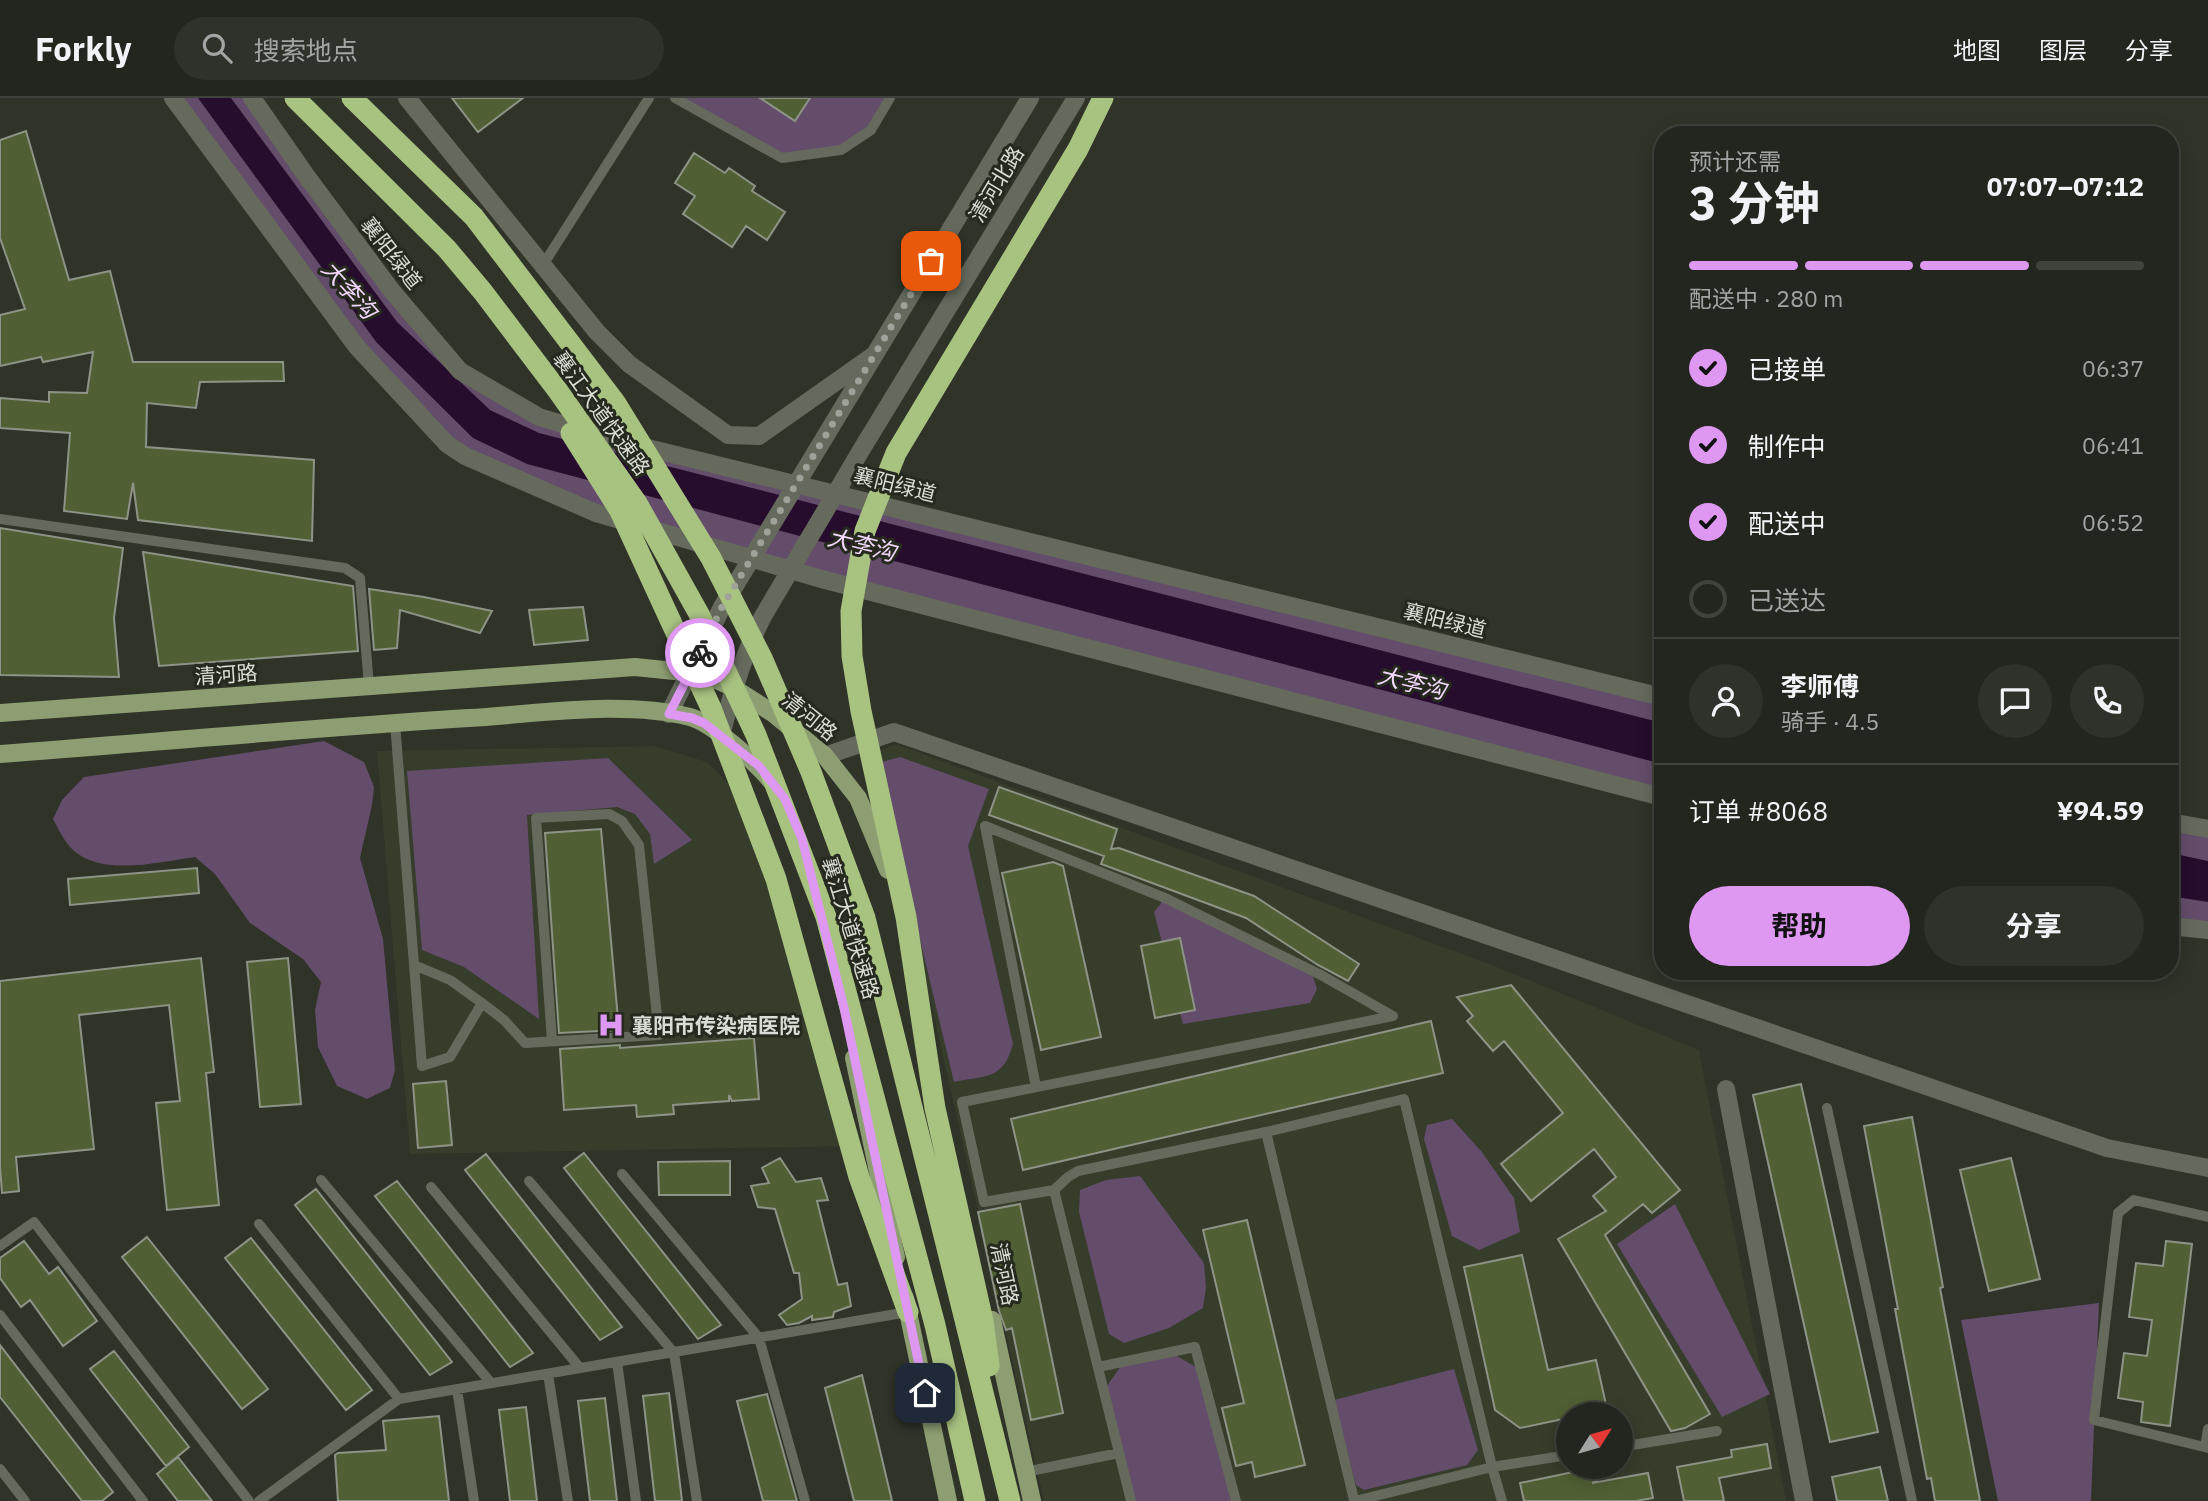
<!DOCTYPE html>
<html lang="zh">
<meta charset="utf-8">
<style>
:root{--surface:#23261e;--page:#2f322b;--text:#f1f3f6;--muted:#a3a5a4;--line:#40433c;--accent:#de98f2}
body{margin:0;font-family:"IBM Plex Sans","Noto Sans SC",sans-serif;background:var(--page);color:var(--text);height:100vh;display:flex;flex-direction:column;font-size:26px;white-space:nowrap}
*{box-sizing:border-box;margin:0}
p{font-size:23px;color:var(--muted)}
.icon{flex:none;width:38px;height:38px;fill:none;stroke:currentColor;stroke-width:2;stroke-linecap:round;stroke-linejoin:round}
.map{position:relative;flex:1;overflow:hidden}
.side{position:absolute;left:1654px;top:28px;width:525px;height:854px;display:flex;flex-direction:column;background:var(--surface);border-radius:28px;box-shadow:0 4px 18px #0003,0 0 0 2px var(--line)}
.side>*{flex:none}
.needle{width:46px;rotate:53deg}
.buttons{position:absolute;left:1556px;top:1304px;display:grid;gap:14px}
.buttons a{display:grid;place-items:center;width:77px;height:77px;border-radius:50%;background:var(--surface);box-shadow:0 4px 18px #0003,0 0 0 2px var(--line);font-size:35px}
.pin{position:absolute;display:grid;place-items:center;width:60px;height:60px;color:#fff;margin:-30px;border-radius:14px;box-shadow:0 4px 10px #0006}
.courier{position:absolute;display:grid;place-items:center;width:70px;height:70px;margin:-35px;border:5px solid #de98f2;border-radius:50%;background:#fff;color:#222;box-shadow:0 2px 9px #0007}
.summary em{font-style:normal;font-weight:700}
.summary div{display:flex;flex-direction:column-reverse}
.summary{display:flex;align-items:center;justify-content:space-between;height:119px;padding:0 35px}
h1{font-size:46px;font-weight:700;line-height:52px}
.bar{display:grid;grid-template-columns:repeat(4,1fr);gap:10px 7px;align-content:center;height:84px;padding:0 35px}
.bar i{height:9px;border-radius:5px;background:var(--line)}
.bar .current{background:var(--accent)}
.bar p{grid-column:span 4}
.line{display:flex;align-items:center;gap:18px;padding:0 35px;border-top:2px solid var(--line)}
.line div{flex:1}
.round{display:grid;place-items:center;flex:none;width:74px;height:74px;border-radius:37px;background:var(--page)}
ol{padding:0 35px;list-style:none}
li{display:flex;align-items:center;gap:21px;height:77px}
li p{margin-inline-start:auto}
li .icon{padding:7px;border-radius:50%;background:var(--accent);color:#111;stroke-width:4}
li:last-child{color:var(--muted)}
li i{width:38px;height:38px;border:4px solid var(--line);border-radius:50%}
.action{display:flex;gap:14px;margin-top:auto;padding:14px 35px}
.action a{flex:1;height:80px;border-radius:42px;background:var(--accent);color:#111;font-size:28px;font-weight:700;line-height:80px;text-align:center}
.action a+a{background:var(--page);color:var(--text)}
header{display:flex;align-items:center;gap:42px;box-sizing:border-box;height:98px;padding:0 35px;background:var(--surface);border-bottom:2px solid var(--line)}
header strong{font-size:33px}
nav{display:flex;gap:38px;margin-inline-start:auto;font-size:24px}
.search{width:490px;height:63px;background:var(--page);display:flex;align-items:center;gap:18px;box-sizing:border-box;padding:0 24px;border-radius:38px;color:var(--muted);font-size:26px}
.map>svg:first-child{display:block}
.built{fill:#363d2b;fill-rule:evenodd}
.green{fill:#634d6a}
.water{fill:#260c2d}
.building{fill:#506034;stroke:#8d9386;stroke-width:2}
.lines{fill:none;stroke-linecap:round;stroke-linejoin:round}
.lane{stroke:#656a5d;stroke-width:10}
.street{stroke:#656a5d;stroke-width:18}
.secondary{stroke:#656a5d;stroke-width:18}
.primary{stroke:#8d9f72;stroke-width:18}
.highway{stroke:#a8c280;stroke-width:21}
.done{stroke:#9ea298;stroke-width:7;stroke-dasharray:0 12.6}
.route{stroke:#de98f2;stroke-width:9}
.labels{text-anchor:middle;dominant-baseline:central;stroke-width:6;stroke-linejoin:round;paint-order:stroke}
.street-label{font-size:21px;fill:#daddd5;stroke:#25291e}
.poi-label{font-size:21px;font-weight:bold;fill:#daddd5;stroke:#25291e;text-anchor:start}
.water-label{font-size:23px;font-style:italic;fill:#f4d7fd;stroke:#25291e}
</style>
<header>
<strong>Forkly</strong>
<div class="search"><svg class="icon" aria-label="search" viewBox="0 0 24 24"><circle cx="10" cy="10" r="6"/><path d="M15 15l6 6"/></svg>搜索地点</div>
<nav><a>地图</a><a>图层</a><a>分享</a></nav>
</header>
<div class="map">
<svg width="2208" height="1403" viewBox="0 0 2208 1403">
<rect width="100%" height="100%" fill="#2f3328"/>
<path class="built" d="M896,646L1497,869L1699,952L1786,1403H1044L874,654ZM1568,1316H1620V1368H1568Z
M655,648L707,664L755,712L795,806L852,1048L410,1056L377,653Z"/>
<path class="green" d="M172,0H252L460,273L539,319L1662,599V696L596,415L465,358L357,249Z
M675,0H890L871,32L841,52L782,60Z
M324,643L364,664L374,689L372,707L360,760L383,841L395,972L390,990L367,1001L337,988L318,949L315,912L321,884L303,861L250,825L215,776L195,759C158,764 99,780 70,749C63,741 58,730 53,721L62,702L84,679Z
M900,659L989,691L968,748L1013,946C1003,982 987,977 954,984L878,665Z
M608,660L692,742L654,766L650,736L635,716L617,709L527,717L539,921L464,869L422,852L407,673Z
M2170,724L2208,731V832L2170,828Z
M1165,800L1311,872L1317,891L1310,905L1183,926L1154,814Z
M1452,1021L1481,1053L1514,1100L1520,1134L1479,1152L1452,1138L1424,1041L1427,1027Z
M1140,1078L1204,1165L1206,1189L1203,1210L1169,1230L1124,1245L1109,1236L1079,1114L1080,1092L1106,1082Z
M1675,1106L1770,1296L1722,1319L1617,1146Z
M2099,1205L2091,1403H1998L1961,1222Z
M1170,1254L1201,1272L1236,1403H1131L1104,1292L1124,1264Z
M1454,1271L1478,1352L1467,1367L1364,1392L1356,1387L1334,1302Z"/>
<path class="water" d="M198,0H231L397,224L490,312L539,335L1662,625V666L527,366L473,340L377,245Z
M2170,755L2208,763V804L2170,798Z"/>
<path class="building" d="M452,0H523L478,34Z
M760,0H810L795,23Z
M26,33L69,182L110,173L133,264H283L284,283L200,284L196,310L147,305L146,349L314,362L312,443L138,422L133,385L127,421L64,413L70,335L0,330V300L49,304V294L87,295L93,254L43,264L41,259L0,268V217L25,211L0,140V42Z
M694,55L725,75L729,70L755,88L752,93L785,114L767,142L746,128L732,149L683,116L695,98L675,85Z
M0,430L123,450L114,520L119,579L0,577Z
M143,454L353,488L358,553L159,568Z
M369,491L424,499L492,513L480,535L400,512L397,550L374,552Z
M583,509L588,542L534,547L529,512Z
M999,689L1117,731L1111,751L1119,750L1254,798L1359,866L1348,883L1318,867L1246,820L1101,766L1104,758L989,717Z
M601,731L619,932L559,935L545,735Z
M1053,764L1063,768L1101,939L1041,952L1002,775Z
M197,770L199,795L70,807L68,781Z
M1180,840L1195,912L1155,920L1141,848Z
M201,860L214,974L206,975L219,1107L167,1112L156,1005L180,1003L169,907L79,917L94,1051L16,1059L19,1093L2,1095L0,1069V883Z
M288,860L301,1006L260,1009L247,864Z
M1511,887L1680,1092L1652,1115L1643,1106L1605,1137L1710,1316L1685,1330L1671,1333L1558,1141L1606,1113L1593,1098L1616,1079L1594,1051L1531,1103L1501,1066L1563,1015L1504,943L1493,953L1467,923L1473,918L1457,899Z
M1431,923L1443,975L1023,1072L1011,1021Z
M754,940L759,1001L732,1003L729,997V1003L673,1007L674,1016L637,1019L636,1007L564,1012L560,951L620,947V950Z
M446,983L452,1047L418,1050L413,986Z
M1801,986L1878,1334L1830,1344L1753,997Z
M1912,1019L1943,1189L1940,1190L1980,1403H1935L1931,1380L1927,1381L1895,1211H1898L1864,1028Z
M584,1055L618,1098L721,1227L698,1241L564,1070Z
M486,1056L622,1229L600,1242L465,1072Z
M780,1060L796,1084L821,1080L828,1102L817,1103L838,1187L847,1185L851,1208L834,1214L833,1219L812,1222V1218L799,1225L787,1227L779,1217L802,1201L799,1175H794L775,1111L758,1109L751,1088L769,1085L762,1070Z
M2011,1060L2040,1181L1989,1193L1960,1072Z
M730,1063V1097H659L658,1064Z
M397,1083L533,1255L510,1269L375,1098Z
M316,1091L452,1264L430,1277L295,1107Z
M1020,1106L1063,1315L1031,1322L1012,1230L1006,1232L999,1213L978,1114Z
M1247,1122L1305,1367L1255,1379L1252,1364L1236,1368L1222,1310L1244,1305L1203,1132Z
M147,1139L268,1291L242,1311L122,1159Z
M251,1140L372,1292L346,1312L225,1160Z
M24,1143L49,1176L58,1169L97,1223L63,1248L30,1202L21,1209L0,1180V1160Z
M2166,1143L2192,1146L2170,1328L2141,1324L2143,1304L2118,1300L2124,1255L2147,1258L2152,1222L2129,1219L2136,1165L2163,1168Z
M1522,1157L1548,1272L1596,1262L1607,1311L1586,1316H1568V1320L1520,1330L1495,1312L1464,1169Z
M0,1247L113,1394L102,1403H82L0,1299Z
M114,1253L189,1349L166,1368L90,1271Z
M862,1277L892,1403H854L825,1290Z
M669,1295L682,1403H655L643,1298Z
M767,1296L797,1403H763L737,1303Z
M605,1300L617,1403H590L578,1303Z
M526,1309L537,1403H510L499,1312Z
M439,1318L449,1403H338L335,1357L338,1355L386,1352L383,1323Z
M1767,1346L1771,1370L1719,1380L1724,1403H1684L1677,1369L1732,1359L1731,1352Z
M178,1359L212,1403H178L157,1376Z
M1602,1368H1620L1592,1385L1648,1375L1653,1400L1636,1403H1524L1520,1385Z
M1880,1369L1888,1403H1837L1832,1379Z"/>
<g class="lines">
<path class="lane" d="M675,0L782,60L841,52L871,32L890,0
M543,167L649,0
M0,421L345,470L360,480L369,588
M395,625L422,968L450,959L482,905L504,922L525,945L659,937L639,747L622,723L609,716L536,720L552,943
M414,867L450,882L482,905
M1036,989L985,728L1165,800L1321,877L1393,918L962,1004L984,1104L1054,1092L1131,1403
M1827,1010L1912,1403
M1266,1034L1404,1001L1492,1369L1568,1357
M622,1076L759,1240L805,1403
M321,1082L491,1285
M529,1083L674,1255L697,1403
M431,1089L580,1270
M1054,1092L1068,1079L1078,1073L1266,1034L1354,1402
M2208,1119L2134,1102L2118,1115L2094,1322L2208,1350
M259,1126L399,1301
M0,1148L34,1124L249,1403
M0,1217L143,1403
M617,1264L636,1403
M1098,1269L1195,1249L1236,1403
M548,1276L568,1403
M457,1291L474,1403
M1620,1349L1717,1333
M2205,1349L2208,1331
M0,1371L25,1403
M1025,1374L1119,1355
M259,1403L399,1301L908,1214
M1355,1403L1492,1369L1502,1403"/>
<path class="street" d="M173,0L357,249L447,346L465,358L596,415L825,482L1662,699
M252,0L305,76L392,193L460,273L539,319L619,343L1662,599
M407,0L597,234L629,266L728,337L759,338L874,257
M2170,724L2208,731
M2170,828L2208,832
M1726,991L1804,1403"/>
<path class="secondary" d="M669,616L722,509L1030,0
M721,638C731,597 743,558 762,520L863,349L1076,0
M825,658L894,634L2107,1050L2208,1070"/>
<path class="primary" d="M0,615L635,569L704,576L732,589L774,616L825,658L858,700L888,772
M0,656C156,644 313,630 469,620C539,616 621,602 690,619C713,625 757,666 772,684
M854,960L896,1159
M905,1200L948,1403
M992,1222L1032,1403"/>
<path class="highway" d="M295,0L447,151L483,194L558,293L637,405L699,516L756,637L826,819L935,1227L975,1403
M352,0L474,119L615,304L711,460L762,560L811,674L865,820L1010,1403
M571,335L620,413L666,513L711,610L776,781L859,1079L908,1214
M989,1268L983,1223L935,1010L906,819L861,613L852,558L851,513L865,433L896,355L1078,51L1103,0"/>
</g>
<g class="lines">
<path class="done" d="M700,555L722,509L931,163"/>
<path class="route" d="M700,555L669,616L692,620L704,625L759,668L785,701L802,741L844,910L925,1295"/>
</g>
<defs>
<g id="hospital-bare" transform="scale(2.1)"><path d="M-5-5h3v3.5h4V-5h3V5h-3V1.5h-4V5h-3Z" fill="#de98f2" stroke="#25291e" stroke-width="2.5" paint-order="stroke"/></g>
</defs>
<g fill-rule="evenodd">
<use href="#hospital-bare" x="611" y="927"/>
</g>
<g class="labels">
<g class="street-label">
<text transform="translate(996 86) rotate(-59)">清河北路</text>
<text transform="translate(392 155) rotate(52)">襄阳绿道</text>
<text transform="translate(602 315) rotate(54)">襄江大道快速路</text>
<text transform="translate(895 386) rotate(14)">襄阳绿道</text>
<text transform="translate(1445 522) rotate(14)">襄阳绿道</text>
<text transform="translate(226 576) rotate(-4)">清河路</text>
<text transform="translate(810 618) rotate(39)">清河路</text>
<text transform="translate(851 830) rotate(73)">襄江大道快速路</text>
<text transform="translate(1005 1176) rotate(78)">清河路</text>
</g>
<g class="poi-label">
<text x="632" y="927">襄阳市传染病医院</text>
</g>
<g class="water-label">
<text transform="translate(350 191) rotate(48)">大李沟</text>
<text transform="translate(862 446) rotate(14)">大李沟</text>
<text transform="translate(1412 584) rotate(14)">大李沟</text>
</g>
</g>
</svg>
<div class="buttons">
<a><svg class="needle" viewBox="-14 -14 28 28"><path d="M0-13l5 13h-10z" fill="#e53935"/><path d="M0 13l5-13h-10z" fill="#a3a5a4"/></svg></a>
</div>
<div class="pin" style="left:931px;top:163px;background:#ea580c"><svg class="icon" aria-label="bag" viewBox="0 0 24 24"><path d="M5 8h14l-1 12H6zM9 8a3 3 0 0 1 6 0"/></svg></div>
<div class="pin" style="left:925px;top:1295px;background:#1f2937"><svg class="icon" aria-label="home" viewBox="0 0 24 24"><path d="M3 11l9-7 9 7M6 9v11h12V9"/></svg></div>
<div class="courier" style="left:700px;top:555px"><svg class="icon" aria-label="bike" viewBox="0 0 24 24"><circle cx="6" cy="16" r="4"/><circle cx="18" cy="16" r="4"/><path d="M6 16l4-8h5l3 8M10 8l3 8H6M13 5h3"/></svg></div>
<section class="side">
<div class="summary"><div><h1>3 分钟</h1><p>预计还需</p></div><em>07:07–07:12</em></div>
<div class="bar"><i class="current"></i><i class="current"></i><i class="current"></i><i></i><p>配送中 · 280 m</p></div>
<ol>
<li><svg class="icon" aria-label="check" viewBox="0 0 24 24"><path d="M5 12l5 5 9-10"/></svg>已接单<p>06:37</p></li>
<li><svg class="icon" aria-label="check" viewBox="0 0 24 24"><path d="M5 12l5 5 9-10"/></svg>制作中<p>06:41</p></li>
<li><svg class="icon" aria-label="check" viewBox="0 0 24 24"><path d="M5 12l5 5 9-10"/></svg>配送中<p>06:52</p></li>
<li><i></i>已送达</li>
</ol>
<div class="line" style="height:126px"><a class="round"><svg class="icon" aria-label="person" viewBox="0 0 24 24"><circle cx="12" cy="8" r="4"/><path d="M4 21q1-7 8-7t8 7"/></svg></a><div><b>李师傅</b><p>骑手 · 4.5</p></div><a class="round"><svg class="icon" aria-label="chat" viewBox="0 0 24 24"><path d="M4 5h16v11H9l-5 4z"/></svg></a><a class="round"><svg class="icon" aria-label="phone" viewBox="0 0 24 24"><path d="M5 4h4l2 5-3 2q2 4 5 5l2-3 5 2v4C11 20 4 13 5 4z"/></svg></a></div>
<div class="line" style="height:91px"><div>订单 #8068</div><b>¥94.59</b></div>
<div class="action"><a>帮助</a><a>分享</a></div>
</section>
</div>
